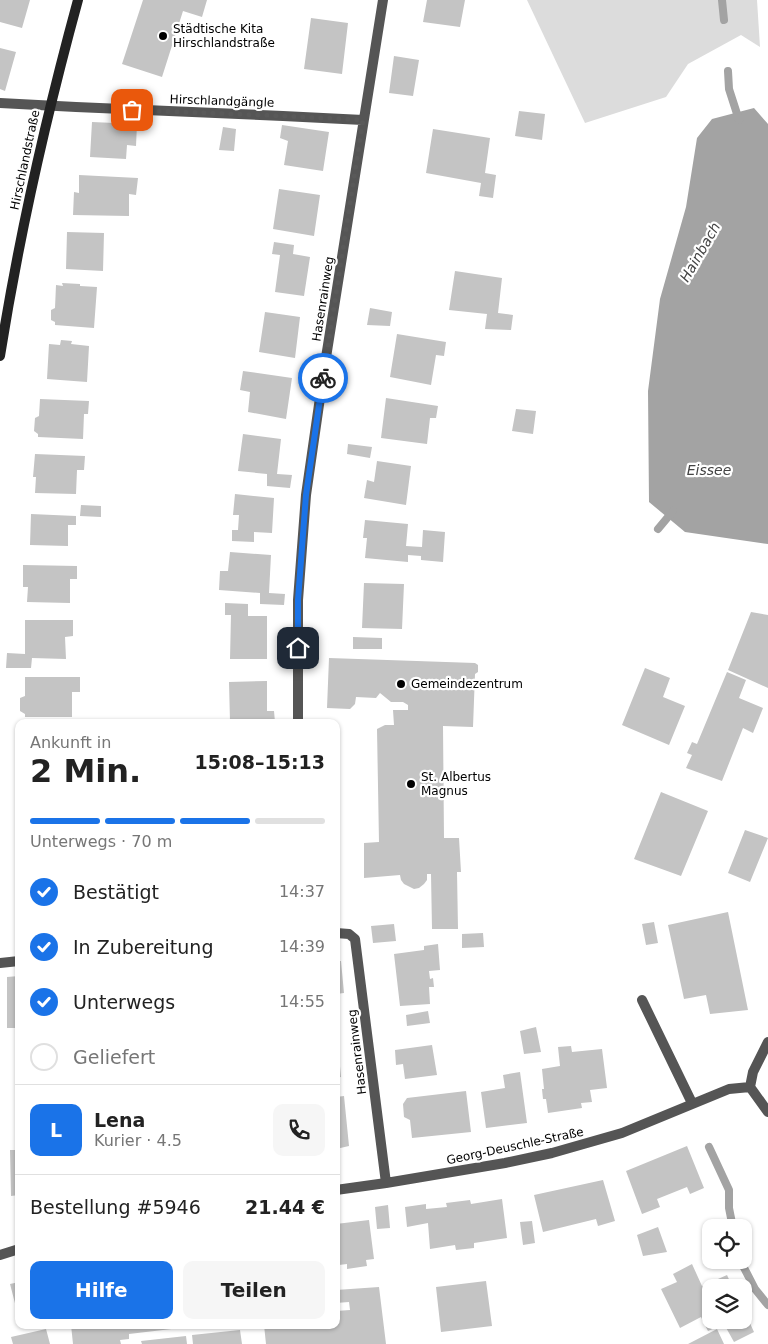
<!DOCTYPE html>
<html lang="de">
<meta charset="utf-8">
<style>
:root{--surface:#fff;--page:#f6f6f6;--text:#222;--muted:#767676;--line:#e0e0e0;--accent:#1a73e8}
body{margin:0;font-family:"DejaVu Sans",sans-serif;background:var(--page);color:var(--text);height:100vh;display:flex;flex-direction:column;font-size:19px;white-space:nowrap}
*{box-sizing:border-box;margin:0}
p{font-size:16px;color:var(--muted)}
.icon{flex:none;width:28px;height:28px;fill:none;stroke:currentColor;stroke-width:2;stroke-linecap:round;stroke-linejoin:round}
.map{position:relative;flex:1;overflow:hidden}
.panel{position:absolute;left:15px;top:719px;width:325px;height:610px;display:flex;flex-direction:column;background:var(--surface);border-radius:10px;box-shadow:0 1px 4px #0004}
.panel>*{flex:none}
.tools{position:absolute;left:702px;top:1219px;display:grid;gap:10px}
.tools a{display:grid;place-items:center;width:50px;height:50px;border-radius:10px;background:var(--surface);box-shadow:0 1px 4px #0004;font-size:25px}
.pin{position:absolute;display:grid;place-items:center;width:42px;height:42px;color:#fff;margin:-21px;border-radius:10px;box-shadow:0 2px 8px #0006}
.courier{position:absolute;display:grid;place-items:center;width:50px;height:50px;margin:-25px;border:4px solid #1a73e8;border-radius:50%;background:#fff;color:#222;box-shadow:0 1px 6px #0007}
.overview em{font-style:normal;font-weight:700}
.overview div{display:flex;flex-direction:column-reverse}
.overview{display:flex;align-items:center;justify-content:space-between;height:85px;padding:0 15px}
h1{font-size:32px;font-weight:700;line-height:38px}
.bar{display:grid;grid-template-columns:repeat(4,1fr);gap:8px 5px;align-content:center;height:60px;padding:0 15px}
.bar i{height:6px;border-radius:4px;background:var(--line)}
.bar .current{background:var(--accent)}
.bar p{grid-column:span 4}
.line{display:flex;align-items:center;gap:12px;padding:0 15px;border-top:1px solid var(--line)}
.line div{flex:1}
.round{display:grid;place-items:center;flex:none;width:52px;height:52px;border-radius:10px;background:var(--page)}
ol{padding:0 15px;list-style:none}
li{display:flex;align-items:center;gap:15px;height:55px}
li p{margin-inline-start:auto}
li .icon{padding:5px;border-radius:50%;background:var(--accent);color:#fff;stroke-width:4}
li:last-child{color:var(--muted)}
li i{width:28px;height:28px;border:2px solid var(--line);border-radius:50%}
.button{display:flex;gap:10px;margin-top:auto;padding:10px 15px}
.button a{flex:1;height:58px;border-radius:10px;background:var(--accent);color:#fff;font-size:20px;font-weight:700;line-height:58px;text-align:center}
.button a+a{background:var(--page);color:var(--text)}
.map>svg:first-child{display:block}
.green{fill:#dcdcdc}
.water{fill:#a3a3a3}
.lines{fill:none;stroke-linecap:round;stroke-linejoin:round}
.stream{stroke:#a3a3a3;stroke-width:8}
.building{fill:#c4c4c4}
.lane{stroke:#555;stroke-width:10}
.street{stroke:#555;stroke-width:10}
.secondary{stroke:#222;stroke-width:10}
.done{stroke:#595959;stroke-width:5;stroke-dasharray:0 9}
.route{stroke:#1a73e8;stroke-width:6}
.poi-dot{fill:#000;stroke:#fff;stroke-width:2}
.labels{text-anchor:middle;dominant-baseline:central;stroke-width:4.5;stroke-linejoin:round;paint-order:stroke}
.poi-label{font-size:12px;fill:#000;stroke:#fff;text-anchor:start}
.street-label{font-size:12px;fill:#000;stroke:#fff}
.water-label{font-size:14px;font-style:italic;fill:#444;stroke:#fff}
</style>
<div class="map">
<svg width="768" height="1344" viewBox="0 0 768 1344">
<rect width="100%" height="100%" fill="#fff"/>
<path class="green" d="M527,0H757L760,47L741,35L688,64L666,97L585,123Z"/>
<path class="water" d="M754,108L768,124V544L685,532L649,502L648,391L660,299L686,207L697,138L712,119Z"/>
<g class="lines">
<path class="stream" d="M722,0L724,20
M728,71L729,89L739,120
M658,529L673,511
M709,1147L729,1190V1208L733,1228
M740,1260L755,1289L768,1305"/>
</g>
<path class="building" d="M0,0H30L22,28L0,22Z
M143,0H207L202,17L183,11L162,77L122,64Z
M427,0H465L460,27L423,22Z
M311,18L348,23L342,74L304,69Z
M0,48L16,52L5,91L0,89Z
M394,56L419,60L413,96L389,93Z
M519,111L545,114L542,140L515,136Z
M92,122L137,124L136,146L127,145L126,159L90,157Z
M282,125L329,132L323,171L284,165L288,141L280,138Z
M223,127L236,129L234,151L219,150Z
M433,129L490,138L485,173L496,175L493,198L479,196L481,183L426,173Z
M79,175L138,178L136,195L129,194V216L73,215L74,192L79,193Z
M279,189L320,195L314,236L273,229Z
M67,232L104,233L103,271L66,269Z
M274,242L294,245L293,254L310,257L304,296L275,292L280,255L272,254Z
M455,271L502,278L498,313L513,315L511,330L485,329L487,314L449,310Z
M62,283L80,284V286L97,287L94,328L55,325V322L51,320V310L55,308L56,285L63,286Z
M370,308L392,312L390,326L367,325Z
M265,312L300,317L295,358L259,352Z
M397,334L446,342L444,356L436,355L431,385L390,377Z
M61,340L72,341L71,344L89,346L87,382L47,379L49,344L60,345Z
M243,371L292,378L286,419L248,412L250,392L240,390Z
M386,398L438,406L436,418H430L427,444L381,438Z
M40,399L89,401L88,414H84L83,439L38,437V434L34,431L35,418L39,416Z
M516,409L536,411L533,434L512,431Z
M243,434L281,439L277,474L292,475L290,488L267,486V474L238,471Z
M348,444L372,447L370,458L347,454Z
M35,454L85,456L84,470H77L76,494L35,493L36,477H33Z
M377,461L411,466L406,505L364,498L367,480L374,482Z
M235,494L274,498L272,533L254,532V542L232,541V530H238L239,515H233Z
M81,505L101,506V517L80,516Z
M31,514L76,516V525H68V546L30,545Z
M365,520L408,524L406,546L422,547L423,530L445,532L443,562L421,560V556L408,555V562L365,558L367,538H363Z
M230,552L271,555L269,593L285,594L284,605L260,604V593L219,590L220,571H228Z
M23,565L77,566V579H70V603L27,602L28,587H23Z
M364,583L404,584L402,629L362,628Z
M225,603L248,604V616H267V659H230L231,615H225Z
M751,612L768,615V688L728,670Z
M25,620H73V636L65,637L66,659L32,658L31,668H6L7,653L25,654Z
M353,637L382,638V649H353Z
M329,658L475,663L478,665V672L475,674L473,727L443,726L444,838H459L461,872H457L458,929H432L431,874H427V880L424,884L419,888L414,889L404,884L401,880L400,875L364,878V843L379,842L377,729L385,725H394L393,710H408V705L403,702H391L380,693L376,698L356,697L355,704L350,709L327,708Z
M645,668L670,678L663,697L685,706L669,745L622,725Z
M727,672L746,680L739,698L763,708L753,733L743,728L722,781L686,768L692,755L687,753L692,742L697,744Z
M25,677H80V692H72V717H25V714L20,711V698L25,696Z
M267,681V711H274L275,722H230L229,682Z
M661,792L708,811L681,876L634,859Z
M745,830L768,838L750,882L728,873Z
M728,912L748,1010L710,1014L706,995L684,999L668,925Z
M654,922L658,943L646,945L642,924Z
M394,924L396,941L373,943L371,926Z
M483,933L484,947L462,948V934Z
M438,944L440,970L429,971L430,979L433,978L434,987H429L430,1004L400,1006L394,954L424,950V946Z
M336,961H341L344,993L336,994Z
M19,976V1028H7V977Z
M428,1011L430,1023L407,1026L406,1015Z
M536,1027L541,1052L524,1054L520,1031Z
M336,1045H338L341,1077L336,1078Z
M432,1045L437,1075L405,1079L403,1064L396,1065L395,1050Z
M571,1046L572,1052L602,1049L607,1088L590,1090L592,1102L581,1103L582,1108L548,1113L546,1099H543L542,1089H544L542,1069L560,1066L558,1047Z
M520,1072L527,1123L486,1128L481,1092L505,1088L503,1075Z
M466,1091L471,1132L412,1138L410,1120L404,1117L403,1104L407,1098Z
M344,1096L349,1146L336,1149V1097Z
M687,1146L704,1188L690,1194L687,1187L657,1199L660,1207L642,1214L626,1171Z
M10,1150H19V1195L11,1196Z
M603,1180L615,1221L598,1226L596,1219L543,1232L534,1195Z
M502,1199L507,1238L474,1243V1248L456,1250L455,1245L430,1249L428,1223L407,1227L405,1207L426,1204V1209L447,1207L446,1203L470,1200L471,1204Z
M388,1205L390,1228L377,1229L375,1207Z
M369,1220L374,1259L366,1260L367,1266L347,1269V1264L339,1265L338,1257L336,1258V1224Z
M532,1221L535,1243L523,1245L520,1222Z
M658,1227L667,1252L643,1256L637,1235Z
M692,1264L702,1286L727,1275L733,1288H711V1320H744V1310L754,1332L734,1342L724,1324L708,1331L701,1317L680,1328L661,1289L677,1282L673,1274Z
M486,1281L492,1326L441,1332L436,1287Z
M19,1282V1310L17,1311L10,1284Z
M379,1287L386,1344H266L264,1325H336V1311L350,1310L349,1302L336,1303V1290Z
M71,1325H197V1326L129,1334V1339L120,1340L121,1344H73Z
M46,1329L50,1344H13L11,1337Z
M717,1329L724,1344H688Z
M240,1330L242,1344H193L192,1335Z
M186,1336L187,1344H142L141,1341Z"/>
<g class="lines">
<path class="lane" d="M642,1000L692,1103"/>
<path class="street" d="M0,103L76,107L283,116L363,120
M298,722V600L306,495L324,370L383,0
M336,933L349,934L355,939L386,1183
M0,963L19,961
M768,1042L753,1072L750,1087L768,1112
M336,1190L386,1183L505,1163L552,1153L622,1133L729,1089L750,1087
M0,1255L19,1249"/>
<path class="secondary" d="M0,356C19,236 46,117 78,0"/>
</g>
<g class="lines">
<path class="done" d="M132,110L283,116L363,120L323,378"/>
<path class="route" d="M298,648V600L306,495L323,378"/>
</g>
<g class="poi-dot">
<circle cx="163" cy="36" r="5"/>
<circle cx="401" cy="684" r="5"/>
<circle cx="411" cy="784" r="5"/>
</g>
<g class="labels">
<g class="poi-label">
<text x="173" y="29">Städtische Kita<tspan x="173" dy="14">Hirschlandstraße</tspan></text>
<text x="411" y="684">Gemeindezentrum</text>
<text x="421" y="777">St. Albertus<tspan x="421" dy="14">Magnus</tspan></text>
</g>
<g class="street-label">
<text transform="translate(222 101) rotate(2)">Hirschlandgängle</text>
<text transform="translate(25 160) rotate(-78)">Hirschlandstraße</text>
<text transform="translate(323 299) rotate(-81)">Hasenrainweg</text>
<text transform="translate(357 1052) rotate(-97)">Hasenrainweg</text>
<text transform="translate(515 1146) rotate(-12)">Georg-Deuschle-Straße</text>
</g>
<g class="water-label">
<text transform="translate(700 252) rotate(-60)">Hainbach</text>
<text x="709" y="470">Eissee</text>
</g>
</g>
</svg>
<div class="tools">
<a><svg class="icon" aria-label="locate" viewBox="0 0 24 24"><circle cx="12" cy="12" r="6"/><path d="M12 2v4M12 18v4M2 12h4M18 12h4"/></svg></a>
<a><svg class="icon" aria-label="layers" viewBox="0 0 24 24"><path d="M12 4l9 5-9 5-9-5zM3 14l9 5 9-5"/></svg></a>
</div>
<div class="pin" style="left:132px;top:110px;background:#ea580c"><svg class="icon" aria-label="bag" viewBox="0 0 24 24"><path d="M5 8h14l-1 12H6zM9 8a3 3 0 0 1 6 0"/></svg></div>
<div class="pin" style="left:298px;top:648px;background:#1f2937"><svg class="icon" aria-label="home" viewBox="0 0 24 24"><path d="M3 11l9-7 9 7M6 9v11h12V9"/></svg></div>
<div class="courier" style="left:323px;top:378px"><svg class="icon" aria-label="bike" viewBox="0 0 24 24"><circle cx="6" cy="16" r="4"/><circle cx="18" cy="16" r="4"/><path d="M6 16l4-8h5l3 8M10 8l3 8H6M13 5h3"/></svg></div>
<section class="panel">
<div class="overview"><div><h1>2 Min.</h1><p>Ankunft in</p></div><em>15:08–15:13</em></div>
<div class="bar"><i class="current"></i><i class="current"></i><i class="current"></i><i></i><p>Unterwegs · 70 m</p></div>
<ol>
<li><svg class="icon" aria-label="check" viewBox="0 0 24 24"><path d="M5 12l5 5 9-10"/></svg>Bestätigt<p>14:37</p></li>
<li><svg class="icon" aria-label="check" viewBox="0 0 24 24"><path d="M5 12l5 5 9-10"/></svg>In Zubereitung<p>14:39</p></li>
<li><svg class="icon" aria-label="check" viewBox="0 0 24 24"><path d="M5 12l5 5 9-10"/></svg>Unterwegs<p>14:55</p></li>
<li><i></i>Geliefert</li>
</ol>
<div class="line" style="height:90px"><b class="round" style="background:var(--accent);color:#fff">L</b><div><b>Lena</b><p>Kurier · 4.5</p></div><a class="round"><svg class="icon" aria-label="phone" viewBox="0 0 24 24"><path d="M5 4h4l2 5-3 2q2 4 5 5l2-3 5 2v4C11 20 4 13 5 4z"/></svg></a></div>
<div class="line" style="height:65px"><div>Bestellung #5946</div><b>21.44 €</b></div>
<div class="button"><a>Hilfe</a><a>Teilen</a></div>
</section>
</div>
